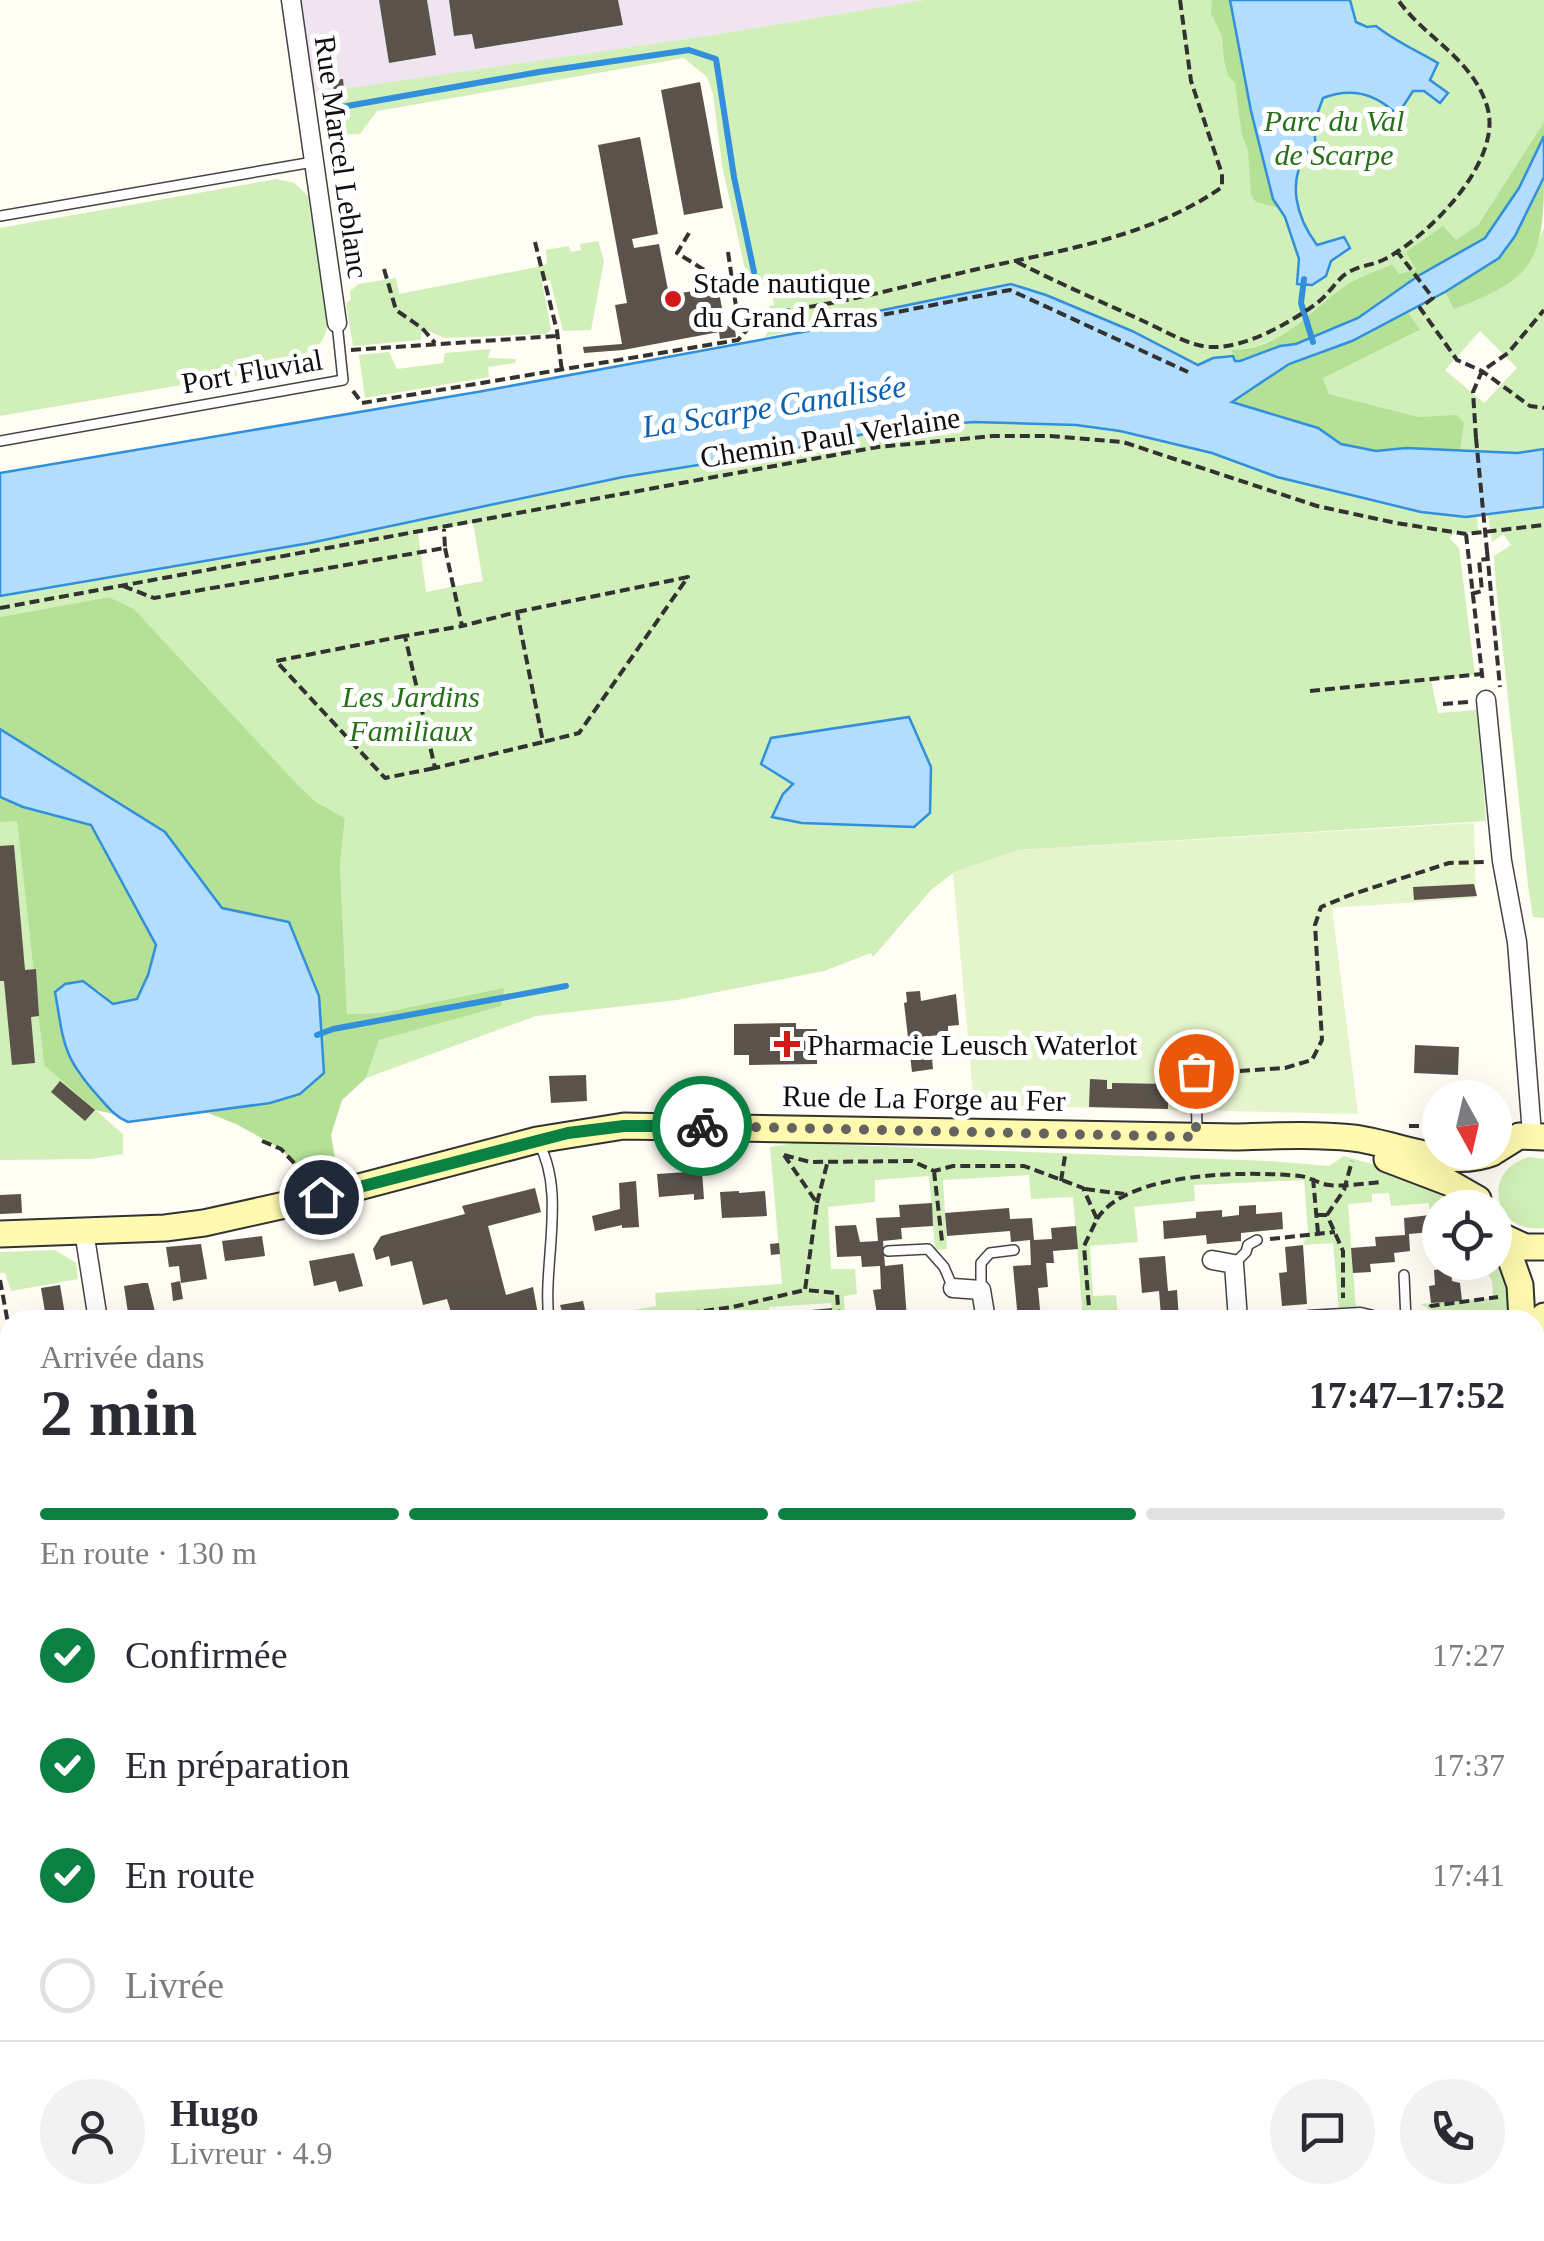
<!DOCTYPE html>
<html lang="fr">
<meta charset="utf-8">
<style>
:root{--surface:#fff;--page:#f2f2f3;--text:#2b2b33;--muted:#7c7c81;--line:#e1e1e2;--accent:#0b8043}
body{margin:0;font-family:Georgia,serif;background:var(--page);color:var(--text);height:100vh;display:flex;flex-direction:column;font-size:38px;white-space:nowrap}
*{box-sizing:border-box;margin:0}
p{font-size:32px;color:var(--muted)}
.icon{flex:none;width:55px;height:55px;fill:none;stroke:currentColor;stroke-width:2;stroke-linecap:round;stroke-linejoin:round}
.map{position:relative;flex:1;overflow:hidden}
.side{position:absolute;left:0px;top:1310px;width:1545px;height:932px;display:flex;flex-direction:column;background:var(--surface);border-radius:30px 30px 0 0;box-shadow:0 10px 40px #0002}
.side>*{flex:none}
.needle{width:65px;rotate:172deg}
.buttons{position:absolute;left:1422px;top:1080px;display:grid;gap:20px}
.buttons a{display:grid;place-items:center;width:90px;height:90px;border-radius:50%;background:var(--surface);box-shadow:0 10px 40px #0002;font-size:50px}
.pin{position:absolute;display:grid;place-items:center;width:85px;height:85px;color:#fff;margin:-42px;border:5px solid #fff;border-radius:50%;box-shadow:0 2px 10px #0007}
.courier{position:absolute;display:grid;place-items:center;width:100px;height:100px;margin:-50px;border:8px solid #0b8043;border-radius:50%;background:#fff;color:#222;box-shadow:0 2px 12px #0007}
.summary em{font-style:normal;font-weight:700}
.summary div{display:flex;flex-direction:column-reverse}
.summary{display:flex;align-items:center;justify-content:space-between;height:170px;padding:0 40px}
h1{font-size:65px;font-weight:700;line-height:75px}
.bar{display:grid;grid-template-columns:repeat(4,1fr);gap:15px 10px;align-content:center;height:120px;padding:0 40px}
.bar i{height:12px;border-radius:8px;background:var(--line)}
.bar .current{background:var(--accent)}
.bar p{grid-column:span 4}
.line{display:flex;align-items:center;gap:25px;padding:0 40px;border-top:2px solid var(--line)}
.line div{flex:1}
.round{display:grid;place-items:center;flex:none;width:105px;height:105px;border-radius:52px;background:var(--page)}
ol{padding:0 40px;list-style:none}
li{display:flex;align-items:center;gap:30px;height:110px}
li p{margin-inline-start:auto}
li .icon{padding:10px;border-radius:50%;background:var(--accent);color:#fff;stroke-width:4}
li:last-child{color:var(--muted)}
li i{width:55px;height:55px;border:5px solid var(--line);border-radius:50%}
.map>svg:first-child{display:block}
.industrial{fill:#efe4ef}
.green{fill:#d1efb8;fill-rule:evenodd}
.forest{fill:#b4e195}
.pitch{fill:#e4f5cb}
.water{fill:#b2ddfc;stroke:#318fdb;stroke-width:2.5}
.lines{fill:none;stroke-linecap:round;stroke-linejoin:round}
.stream{stroke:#318fdb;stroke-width:6}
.building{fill:#5a524b}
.service-casing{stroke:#434343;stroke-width:12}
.minor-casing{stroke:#434343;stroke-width:21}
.tertiary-casing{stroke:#434343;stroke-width:26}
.secondary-casing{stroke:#323232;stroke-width:29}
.path{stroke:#323232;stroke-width:4;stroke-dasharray:10 5;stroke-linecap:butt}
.service{stroke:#fff;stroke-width:9}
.minor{stroke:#fff;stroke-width:18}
.tertiary{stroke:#fff;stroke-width:22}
.secondary{stroke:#fffaaf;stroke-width:25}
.path-bridge{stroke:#323232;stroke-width:4;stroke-dasharray:10 5;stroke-linecap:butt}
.done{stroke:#646360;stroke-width:10;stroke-dasharray:0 18}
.route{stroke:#0b8043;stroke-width:12}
.poi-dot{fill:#d11918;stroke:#fff;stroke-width:4}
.labels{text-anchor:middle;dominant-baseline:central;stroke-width:10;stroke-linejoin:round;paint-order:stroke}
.park-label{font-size:30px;font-style:italic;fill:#267018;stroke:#fff}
.street-label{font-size:30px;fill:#101010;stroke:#fff}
.poi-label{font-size:30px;fill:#101010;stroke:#fff;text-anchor:start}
.water-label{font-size:32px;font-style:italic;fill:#0a60b1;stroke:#fff}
</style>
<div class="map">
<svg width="1544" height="2241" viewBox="0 0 1544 2241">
<rect width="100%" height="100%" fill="#fffdf4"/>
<path class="industrial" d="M291,0H925L694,38L304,95Z"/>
<path class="green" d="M925,0H1544V122L1478,225L1417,268L1399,274L1391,264C1344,289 1285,349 1233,350V356L1213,358L1198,365L1132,331L827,325L765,337L773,321L769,306L774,305L770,284L749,287L722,165L713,94L707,77L684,58L377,111L360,134L335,135L329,126L323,92L694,38Z
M277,179L294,183L308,196L328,324C323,347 311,355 292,366L0,416V228Z
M1544,228V449L1517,453L1460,450L1456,416L1419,417L1329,394L1323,377L1419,331L1407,311L1445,292L1454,308L1534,251ZM1480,331L1517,368L1484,403L1445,370Z
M598,241L604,261L591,330L563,331L550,280L542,282L551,329L547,334L444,338L422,328L421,340L353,346L346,304L351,299L350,291L359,284L396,278L399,294L537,267L547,264L546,250L569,246L571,252L581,250L580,244Z
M491,349L488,358L516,359L515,363L488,367L489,377L365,398L359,355L389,352L397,369L443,363L445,353Z
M974,422L1076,425L1120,431L1212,453L1277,477L1378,503L1421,512L1477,515L1478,529L1481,533L1456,532L1449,538L1459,548L1475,675L1431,680L1438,713L1477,710L1486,821L1018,850L953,873L931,890L873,957L871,953L824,971L677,1000L536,1016L366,1078L379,1040L436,1023L382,1013L347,1014L340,864L345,818L316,802L298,785L134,609L109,597L0,617V596L310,543L623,477L774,453L888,429ZM473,523L483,581L426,592L418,533Z
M1544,507V918L1533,917L1528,885L1496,586L1494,556L1511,545L1503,534L1492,542L1488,514Z
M17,820L44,1065L123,1134V1154L91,1159L0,1160V822Z
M794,1143L1269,1161L1329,1166L1344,1156C1389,1169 1429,1181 1468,1207L1440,1208V1249H1432L1429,1203L1391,1206L1389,1193L1372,1194V1202L1348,1204L1356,1309L1339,1311L1333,1243L1303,1245L1308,1232L1304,1180L1194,1185L1195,1201L1134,1207L1138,1242L1090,1246L1093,1296L1116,1295L1118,1319L1083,1320L1073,1197L1031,1199L1029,1175L943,1180L947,1249L935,1250L929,1176L875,1180V1202L828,1207L831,1269H855L857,1294L844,1296L845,1320H833L831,1303L769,1307V1317L580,1320L656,1306L655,1293L782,1284L770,1147Z
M1529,1157L1544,1159V1228C1493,1235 1480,1170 1529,1157Z
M1495,1244L1500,1251L1516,1320H1497L1496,1310L1437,1315L1421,1304L1493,1298L1492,1281L1483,1263L1495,1262Z
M55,1250L76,1263L78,1279L11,1291L5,1273H0V1252Z
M1544,1486V1569L1535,1568V1487Z
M1544,1595V1709L1535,1727V1599Z
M0,2097H10V2232L0,2233Z
M1544,2114V2221L1539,2230L1541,2241H1080L1086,2232H1535V2117Z
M928,2233H1049L1041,2241H933Z"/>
<path class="forest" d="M1212,0H1230L1251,111L1273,199L1279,208L1256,202L1251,195L1248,150L1242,135L1235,83L1228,76L1224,60L1222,36L1211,13Z
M1544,122V136L1519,188L1485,238L1418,276L1358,318L1296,344L1280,346L1235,361L1232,350C1281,349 1306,315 1341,289C1356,278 1376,272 1392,264L1399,274L1416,269L1406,252L1443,226L1456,240L1478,225Z
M1544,177C1544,262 1533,279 1454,309L1445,292L1499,258L1515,236Z
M1407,311L1420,330L1323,378L1329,394L1419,417L1457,415L1464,423L1460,450L1377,451L1341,444L1318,428L1231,402L1289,364L1352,341Z
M109,597L134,609L298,785L316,802L345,818L340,864L347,1014L382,1013L504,988L501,1006L379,1040L366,1078L342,1100L331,1135L337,1170L314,1185L281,1149L236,1124L208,1113L300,1094L324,1073L222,908L165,832L0,729V617Z
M0,797L23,807L91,824L156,945L148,975L137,999L113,1004L98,990L78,1074L114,1114L95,1110L44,1065L17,821L0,822Z"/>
<path class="pitch" d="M1474,823L1476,898L1332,908L1358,1114L974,1105L953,873L1018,850Z"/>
<path class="water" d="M1230,0H1350L1356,22L1367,27L1376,26C1396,42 1416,50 1438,63L1430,80L1448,93L1440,103L1424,91H1413L1402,108L1393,111C1372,92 1349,88 1323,98L1314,123L1316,152H1307C1287,182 1296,217 1317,245L1344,237L1350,248L1331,261L1326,276L1312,285L1297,284L1299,259L1285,217L1273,199L1251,111Z
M1544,136V177L1515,236L1499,258L1445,292L1352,341L1289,364L1232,402L1318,428L1341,444L1376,451L1406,448L1517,453L1544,449V507L1466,517L1421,512L1277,477L1212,453L1120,431L1076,425L974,422L888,429L774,453L623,477L310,543L0,596V473L483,391L819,329L839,319L1011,284L1046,295L1132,331L1198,365L1213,358L1233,356L1235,361H1240L1280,346L1296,344L1358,318L1418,276L1485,238L1519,188Z
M909,717L931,767L930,813L914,827L802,823L772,817L783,794L793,784L761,764L771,738Z
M0,729L165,832L222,908L289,922L319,996L324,1073L300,1094L270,1103L128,1122C115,1117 107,1106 98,1096C62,1056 64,1043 55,992L65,984L83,981L113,1004L137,999L148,975L156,945L91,825L23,807L0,797Z"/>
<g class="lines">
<path class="stream" d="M336,108L539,72L689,50L716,59L734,177L754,272
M1304,279L1301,303L1313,342
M317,1035L333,1029L566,986"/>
</g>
<path class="building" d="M379,0H427L436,55L389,63Z
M449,0H618L623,25L475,49L472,34L454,36Z
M343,79L344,89L334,91L332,80Z
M700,82L723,208L684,215L661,90Z
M640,137L658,234L632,239L634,248L659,244L669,295L718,287L725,324L735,330L736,337L720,339L719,332L623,350L584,353L583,347L622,344L615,305L627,303L598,145Z
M14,845L25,970L36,969L39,1016L31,1017L35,1063L12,1065L4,981H0V846Z
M1474,884L1477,896L1414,900L1413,887Z
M920,991L921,1001L956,994L959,1025L948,1026V1034L930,1036L933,1069L912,1072L904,1003L907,1002L906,992Z
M796,1023V1029H817V1064L749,1065V1055H734V1024Z
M1415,1045L1459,1047L1458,1075L1414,1073Z
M586,1075L587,1101L551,1103L549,1076Z
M1169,1076L1188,1077V1097H1168V1109L1089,1107L1090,1079L1107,1080V1089H1112V1083L1169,1084Z
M60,1081L95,1110L85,1121L51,1092Z
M702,1171L704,1199L694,1200V1194L659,1197L657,1174Z
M636,1181L639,1227L622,1228V1225L595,1231L592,1216L620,1209L619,1183Z
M535,1188L541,1212L488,1226L506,1295L533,1287L539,1320H423L451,1312L447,1299L423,1305L412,1261L391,1266L389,1256L376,1260L373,1249L381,1236L465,1214L462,1206Z
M739,1191V1193L765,1191L767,1216L722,1218L720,1192Z
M21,1194L22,1213L0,1214V1195Z
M932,1203L933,1226L901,1228L902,1239L883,1241L885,1266L903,1264L907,1320H878L873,1290L881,1289L880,1266L862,1267L861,1256L837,1257L835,1226L856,1225L860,1242L878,1241L876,1218L900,1217L899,1205Z
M1256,1205V1214L1282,1212L1283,1229L1241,1233V1241L1207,1244L1206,1235L1164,1239L1163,1221L1196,1218V1212L1222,1210V1217L1239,1215V1206Z
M1009,1208L1010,1219L1032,1218L1034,1240L1052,1239L1051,1228L1076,1226L1078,1249L1053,1251L1054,1263H1046L1048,1287L1038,1288L1041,1320H1018L1013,1266L1031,1265L1030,1240L1011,1242L1010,1231L947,1236L945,1213Z
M1430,1215L1431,1232L1409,1234L1410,1251L1394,1253L1395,1262L1370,1264L1371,1272L1353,1273L1351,1248L1376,1246L1375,1237L1405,1235L1404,1218Z
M262,1236L265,1256L225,1261L222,1241Z
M779,1243L780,1254L771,1255L770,1244Z
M201,1244L207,1279L181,1283L179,1266L169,1267L166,1247Z
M1303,1245L1307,1304L1282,1306L1279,1273L1287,1272L1285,1247Z
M354,1253L363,1286L339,1292L336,1281L314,1286L309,1261Z
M1165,1256L1168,1291L1177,1290L1179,1320H1142V1317L1161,1316L1159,1291L1142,1293L1139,1258Z
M1451,1262H1468V1270L1451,1271L1452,1281L1460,1283L1462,1301L1431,1303L1429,1286L1435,1285L1434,1270L1451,1268Z
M180,1281L183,1299L173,1301L171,1283Z
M143,1283H148L157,1320H129L124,1286Z
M60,1285L66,1320H37L36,1313L45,1312L41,1288Z
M583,1301L587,1319L571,1320L569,1313L563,1314L560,1305Z
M832,1308L833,1320H769V1314Z
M394,1311L396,1320H372L370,1315Z
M1472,1312V1320H1455L1454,1314Z
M0,1620L5,1632L10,1631V1650L0,1652Z
M10,1699V1732L0,1734V1702Z
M1542,1789H1544V1822L1535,1820Z
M10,1798V1832L0,1835V1801Z
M4,1856L9,1877L0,1879V1857Z
M0,1880L6,1899L10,1898V1921L0,1923Z
M1535,1894L1544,1896V1918L1535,1916Z
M8,1946L10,1997L1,1998V1980H7L6,1973H0V1947Z
M1535,1957L1544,1959V2077L1535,2076Z
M10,2057V2084L0,2085V2058Z
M137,2232H514L515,2241H138Z"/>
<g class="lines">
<g class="service-casing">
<path id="service" d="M0,216L313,162
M0,441L343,380L337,323
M1196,1071L1197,1133
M538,1142C567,1192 542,1265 549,1320
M888,1251L928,1249L944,1267L953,1288
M1234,1264L1246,1252L1248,1245L1257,1240
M1404,1275L1406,1320
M981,1290V1263L990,1253L1014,1250
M841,2232L848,2241"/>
</g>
<g class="minor-casing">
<path id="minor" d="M291,0L337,323
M1486,700L1502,861L1517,942L1532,1134
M84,1231L98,1320
M1212,1260L1234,1264L1238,1320
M953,1288L981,1290L986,1320
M1309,1320L1360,1317L1372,1320
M1535,1753L1544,1730
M0,1782L10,1779
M1535,1855L1544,1857
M0,2012L10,2011"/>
</g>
<g class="tertiary-casing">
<path id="tertiary" d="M1068,2241L1074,2232"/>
</g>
<g class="secondary-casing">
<path id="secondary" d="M1495,1151L1519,1136L1544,1137
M1387,1159L1450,1183L1478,1199
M0,1234L165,1228L204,1223L321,1197L537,1140L624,1126L1235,1137C1274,1136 1313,1134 1353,1138C1396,1143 1449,1170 1492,1153
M1499,1235L1525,1247H1544
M1504,1240L1520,1285L1522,1320
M1544,1316L1538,1369L1544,1412
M1535,1470L1544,1469
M1535,1582L1544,1583"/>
</g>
<path class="path" d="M689,233L677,253L722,281L733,282
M535,242L557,331L562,372
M1396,250L1433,298L1420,308L1457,360L1482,371L1530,406L1544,408
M728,252L738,320L747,332
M1017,262C1058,283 1100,301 1141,320C1162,329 1190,347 1212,347C1246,348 1290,323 1317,303C1327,296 1334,284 1343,276C1357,265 1371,266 1385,259C1429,236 1507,158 1486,103C1470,57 1424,37 1398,0
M384,269L396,310L422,328L435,343
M750,328L846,322L1010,290L1188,372
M351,350L557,336
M353,391L362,403L738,340L762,313C838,306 908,285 982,268C1063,250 1153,236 1222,187V174L1191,81L1180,0
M1476,438L1473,392L1482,371L1508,353L1544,310
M1466,534L1483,683
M445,548L462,626L517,612L543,742L435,768L405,636L462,626
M1487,551L1500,687
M123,586L154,598L445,548L444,529
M1471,594L1482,591L1479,560L1486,559
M0,608L878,447L993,436H1050L1123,442L1317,506L1396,523L1466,534L1544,525
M517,612L688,577L579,733L543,742
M404,636L276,661L385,778L435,768
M1310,691L1482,674
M1443,704L1469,702
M1210,1073L1285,1068L1312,1060L1322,1040L1315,925L1321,907L1350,895L1449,863L1485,862
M1409,1126H1440
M262,1141L281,1149L307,1177
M784,1155L810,1162L912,1161L934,1171L953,1166H1024L1083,1188L1097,1219L1084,1246L1090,1320
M784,1155L817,1203L805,1290L837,1293L839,1320
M934,1171L942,1241
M1313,1178L1318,1233
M1061,1181L1065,1156
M1085,1189L1124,1194
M817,1203L827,1164
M1318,1215H1327L1343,1251V1298
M1327,1215L1344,1190L1352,1161
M1097,1219C1127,1171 1248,1171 1300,1176C1310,1177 1319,1184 1329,1185C1343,1187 1368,1183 1382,1182
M1270,1239L1335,1232
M0,1280L10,1334
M1421,1319L1431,1306L1498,1297
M678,1320L681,1314L733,1307L805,1290
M0,1410H10
M0,1552L10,1550
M0,1677L10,1675
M0,1848L10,1846
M0,2102H10
M1535,2153L1544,2141
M1535,2224L1544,2221
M0,2226L10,2231
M12,2232L30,2241
M1009,2232L1015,2241
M1377,2232L1390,2241
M889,2241L900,2232
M978,2241L985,2232
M1115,2241L1122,2232
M1385,2241L1405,2232
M1446,2241L1503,2232"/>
<use href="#service" class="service"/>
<use href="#minor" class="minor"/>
<use href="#tertiary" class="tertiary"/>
<use href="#secondary" class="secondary"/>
<path class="path-bridge" d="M1476,438L1487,551"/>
</g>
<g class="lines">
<path class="done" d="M702,1126L1196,1137V1071"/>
<path class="route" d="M321,1197L568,1133L624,1126H702"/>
</g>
<g class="poi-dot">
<circle cx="673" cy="299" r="10"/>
<path d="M782 1029h10v10h10v10h-10v10h-10v-10h-10v-10h10z"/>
</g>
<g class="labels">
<g class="park-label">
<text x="1334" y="120">Parc du Val<tspan x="1334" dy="34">de Scarpe</tspan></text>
<text x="411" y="696">Les Jardins<tspan x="411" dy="34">Familiaux</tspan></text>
</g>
<g class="street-label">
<text transform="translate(342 157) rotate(82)">Rue Marcel Leblanc</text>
<text transform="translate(252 371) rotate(-10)">Port Fluvial</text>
<text transform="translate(830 437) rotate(-9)">Chemin Paul Verlaine</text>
<text transform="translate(924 1098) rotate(1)">Rue de La Forge au Fer</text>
</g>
<g class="poi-label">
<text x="693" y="282">Stade nautique<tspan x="693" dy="34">du Grand Arras</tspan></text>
<text x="807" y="1044">Pharmacie Leusch Waterlot</text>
</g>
<g class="water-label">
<text transform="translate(774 406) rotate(-9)">La Scarpe Canalisée</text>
</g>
</g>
</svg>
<div class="buttons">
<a><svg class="needle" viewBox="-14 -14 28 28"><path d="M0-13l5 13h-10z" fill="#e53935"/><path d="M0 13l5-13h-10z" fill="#7c7c81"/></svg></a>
<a><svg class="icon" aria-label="locate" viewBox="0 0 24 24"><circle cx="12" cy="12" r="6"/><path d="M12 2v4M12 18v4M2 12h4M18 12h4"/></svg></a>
</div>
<div class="pin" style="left:1196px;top:1071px;background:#ea580c"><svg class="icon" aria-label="bag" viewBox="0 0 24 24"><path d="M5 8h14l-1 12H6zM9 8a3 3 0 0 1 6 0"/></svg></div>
<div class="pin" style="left:321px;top:1197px;background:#1f2937"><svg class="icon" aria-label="home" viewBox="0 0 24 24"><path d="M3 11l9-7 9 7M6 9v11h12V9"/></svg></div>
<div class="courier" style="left:702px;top:1126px"><svg class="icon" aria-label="bike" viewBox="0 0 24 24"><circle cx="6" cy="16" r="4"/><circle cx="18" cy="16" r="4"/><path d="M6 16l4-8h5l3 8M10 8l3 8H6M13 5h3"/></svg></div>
<section class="side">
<div class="summary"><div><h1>2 min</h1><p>Arrivée dans</p></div><em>17:47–17:52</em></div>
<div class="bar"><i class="current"></i><i class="current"></i><i class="current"></i><i></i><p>En route · 130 m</p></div>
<ol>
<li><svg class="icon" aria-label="check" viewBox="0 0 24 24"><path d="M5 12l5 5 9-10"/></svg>Confirmée<p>17:27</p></li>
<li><svg class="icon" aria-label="check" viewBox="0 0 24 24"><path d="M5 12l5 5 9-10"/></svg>En préparation<p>17:37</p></li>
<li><svg class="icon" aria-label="check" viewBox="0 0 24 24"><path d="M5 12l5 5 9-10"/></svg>En route<p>17:41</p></li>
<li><i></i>Livrée</li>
</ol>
<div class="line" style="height:180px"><a class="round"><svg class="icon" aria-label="person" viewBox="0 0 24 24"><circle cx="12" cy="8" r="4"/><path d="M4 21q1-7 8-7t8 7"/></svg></a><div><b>Hugo</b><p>Livreur · 4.9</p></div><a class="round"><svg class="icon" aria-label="chat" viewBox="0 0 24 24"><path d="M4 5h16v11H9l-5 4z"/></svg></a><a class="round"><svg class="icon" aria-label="phone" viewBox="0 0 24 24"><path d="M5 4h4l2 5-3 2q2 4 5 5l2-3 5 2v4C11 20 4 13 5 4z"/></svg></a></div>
</section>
</div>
